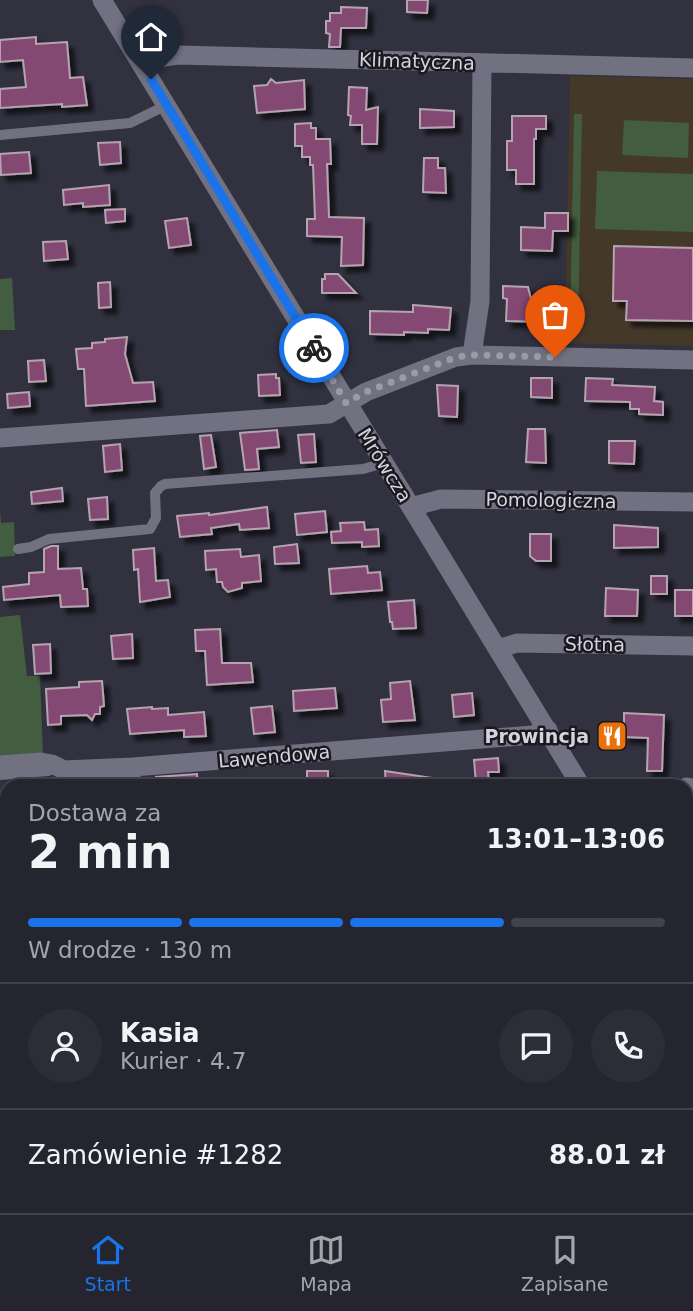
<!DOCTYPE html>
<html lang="pl">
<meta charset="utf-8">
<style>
:root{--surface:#252530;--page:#2d2d38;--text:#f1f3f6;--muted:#a3a5ab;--line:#42424c;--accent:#1a73e8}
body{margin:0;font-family:"DejaVu Sans",sans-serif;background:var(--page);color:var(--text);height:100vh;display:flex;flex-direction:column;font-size:26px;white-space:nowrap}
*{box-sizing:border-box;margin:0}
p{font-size:23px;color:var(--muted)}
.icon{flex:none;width:38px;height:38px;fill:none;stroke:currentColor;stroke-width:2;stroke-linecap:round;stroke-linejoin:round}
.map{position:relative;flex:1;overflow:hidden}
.panel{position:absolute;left:0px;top:779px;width:693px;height:436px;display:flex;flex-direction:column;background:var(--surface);border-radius:21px 21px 0 0;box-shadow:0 2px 5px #0004,0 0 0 2px var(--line)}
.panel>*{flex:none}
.pin{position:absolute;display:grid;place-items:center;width:60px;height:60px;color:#fff;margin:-72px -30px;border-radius:50% 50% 50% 0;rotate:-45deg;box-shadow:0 0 7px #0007}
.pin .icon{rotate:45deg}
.courier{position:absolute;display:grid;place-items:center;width:70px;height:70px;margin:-35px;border:5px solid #1a73e8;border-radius:50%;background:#fff;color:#222;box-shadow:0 2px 9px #0007}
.headline em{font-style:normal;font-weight:600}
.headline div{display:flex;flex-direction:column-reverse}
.headline{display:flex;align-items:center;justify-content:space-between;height:119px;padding:0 28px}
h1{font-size:46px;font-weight:600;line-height:52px}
.bar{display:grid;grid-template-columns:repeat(4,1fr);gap:10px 7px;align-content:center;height:84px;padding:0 28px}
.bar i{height:9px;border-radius:5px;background:var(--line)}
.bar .selected{background:var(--accent)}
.bar p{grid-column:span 4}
.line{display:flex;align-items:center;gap:18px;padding:0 28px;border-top:2px solid var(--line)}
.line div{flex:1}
.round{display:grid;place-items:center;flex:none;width:74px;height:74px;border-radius:37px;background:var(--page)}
.tab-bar{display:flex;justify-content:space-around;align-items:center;height:98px;border-top:2px solid var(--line);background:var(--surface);font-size:19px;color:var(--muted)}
.tab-bar a{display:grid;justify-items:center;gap:4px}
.tab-bar .selected{color:var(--accent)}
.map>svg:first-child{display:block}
.education{fill:#443829}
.green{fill:#425d3f}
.building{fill:#834a73;stroke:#b5a3af;stroke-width:2;filter:url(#shadow)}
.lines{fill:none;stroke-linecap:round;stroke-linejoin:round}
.service{stroke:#717182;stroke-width:10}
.minor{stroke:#717182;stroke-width:19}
.tertiary{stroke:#717182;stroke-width:19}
.done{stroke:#9b9ba7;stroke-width:7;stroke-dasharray:0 12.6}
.route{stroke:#1a73e8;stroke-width:9}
.labels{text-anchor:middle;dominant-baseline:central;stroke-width:5;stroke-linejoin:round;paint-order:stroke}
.street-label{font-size:19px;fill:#d4d4de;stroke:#1a1920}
.poi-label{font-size:19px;font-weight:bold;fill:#d4d4de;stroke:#1a1920;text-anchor:end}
</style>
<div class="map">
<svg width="693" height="1213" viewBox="0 0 693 1213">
<defs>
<filter id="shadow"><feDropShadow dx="6" dy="6" stdDeviation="2" flood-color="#0009"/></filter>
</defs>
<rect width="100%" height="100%" fill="#313140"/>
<path class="education" d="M570,76L693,79V346L565,343Z"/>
<path class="green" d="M574,114H582L578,331H570Z
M624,120L689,123L688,158L622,155Z
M597,171L693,174V232L595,229Z
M12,278L15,330H0V279Z
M0,510L1,523L14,522L15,556L0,557Z
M20,615L27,676H40L43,757L0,760V617Z
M7,866V939L0,940V867Z"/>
<path class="building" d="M407,0H428L427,13L407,12Z
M341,7L367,8L366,28H341L340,47H329L330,34L326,33V21H330V13H341Z
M36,37V44L67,42L70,78L83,77L87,105L62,107V104L0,108V89L26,87L23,60L0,62V40Z
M271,79L276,83L304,80L305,109L257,113L254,86L267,85Z
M349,87L367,88L366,110L378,107L377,144H362V125H350L351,116L348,115Z
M420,109L454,111V127L420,128Z
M512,116H546V129H536V139H534V184H516V170H507V141H512Z
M311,123V128H316V139H330L331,164H327L329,217L364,218L363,265L341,266L342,237L307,236V219H315L313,165H310V157H302V146H295V124Z
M120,142L121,163L100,165L98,143Z
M29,152L31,173L1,175L0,154Z
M424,158H438V168H445L446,193L423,192Z
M109,185L110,205L83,207V203L64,205L63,190Z
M125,209V221L106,223L105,210Z
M545,213H568V231H553L552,251L521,250V227L545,228Z
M187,218L191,245L169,248L165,221Z
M66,241L68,259L44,261L43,242Z
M614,246L693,248V321L626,320L627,301H613Z
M325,274H338L356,293H322V279H325Z
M110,282L111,307L99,308L98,283Z
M503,286L528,287L531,299L549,300L548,322L506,321L507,299L503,298Z
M413,305L451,308L449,330L428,329V333L404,332V335L370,334V311L413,312Z
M127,337L125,354L133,383L153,382L155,401L86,406L84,369H78L76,349L92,348V343L105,342V339Z
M44,360L46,381L29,382L28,361Z
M276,374V378H279L280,395L259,396L258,375Z
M531,378H552V398L531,397Z
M586,378L613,379L612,385L655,387L654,401L663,402V415L639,414V409H630V402L585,401Z
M437,385L458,386L457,417L439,416Z
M29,392L30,406L8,408L7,394Z
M528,429H545L546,463L526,462Z
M277,430L279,447L257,449L259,469L245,470L240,433Z
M314,434L316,462L301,463L298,435Z
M211,435L216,467L204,469L200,436Z
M609,441H635L634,464L609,463Z
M120,444L122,470L105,472L103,446Z
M62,488L63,501L32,504L31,492Z
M107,497L108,519L90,520L88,499Z
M267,507L269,528L240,530L239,524L211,528L212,534L180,537L177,516L209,513V515Z
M325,511L327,532L297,535L295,514Z
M364,522L365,530L378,529L379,546L362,547V542L332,543L331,532L341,531L340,523Z
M614,525L658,528V547L614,548Z
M530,534H551V561H536L530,556Z
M297,544L299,563L275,564L274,547Z
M51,546H58V569L81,568L83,589H87L88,606L61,607L60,595L4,600L3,587L29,584V573L44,572V549Z
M154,548L156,581L168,580L170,597L140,602L138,569L134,570L133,550Z
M240,549L241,557L259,555L261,581L242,583V588L228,592L223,587L222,582H217L216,569L206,570L205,551Z
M367,566L368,573L380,572L382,590L331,594L329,569Z
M651,576H667V594H651Z
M606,588L638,590L637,616H605Z
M675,590H693V616H675Z
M414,600L416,628L393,629L392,622H390L388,602Z
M220,629L222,663H251L253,682L207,685L205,651H196L195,630Z
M132,634L133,658L113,659L111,636Z
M50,644L51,673L35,674L33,645Z
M102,681L104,706L100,707V714H95L92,720L87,715L61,716V724L48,725L46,689L79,687V682Z
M410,681L415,720L383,722L381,700L391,699L390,683Z
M335,688L337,708L294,711L293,691Z
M472,693L474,715L454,717L452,695Z
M272,706L275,732L254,734L251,708Z
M152,707V709L168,708V715L204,712L206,736L184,737V730L130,734L127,709Z
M624,713L664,715L662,771H647L648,738L624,737Z
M498,758L499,772H488L489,783L476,784L474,760Z
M307,771H328V786H307Z
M385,771L433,778V786H386Z
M197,774L198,786H157L156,777Z"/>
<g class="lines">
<path class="service" d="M0,135L130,123L167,105
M18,549L31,547L49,539L150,529L156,518L155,493L161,486L165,484L363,469L384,463
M0,775L48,771
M0,1041L7,1040
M0,1164H7"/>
<path class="minor" d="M143,66L155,59L178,55L693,68
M472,355L480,301L482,63
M0,438L329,414L366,392L456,357L472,355L693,360
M411,507L441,499L693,502
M498,649L517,643L693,646
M0,765L41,762L52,764L64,770L133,767L532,735L548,730
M129,786L133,767
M686,787L693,788
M686,932L693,930
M101,1208V1213
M392,1208V1213"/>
<path class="tertiary" d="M102,0L581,786
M686,960L693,971"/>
</g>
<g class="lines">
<path class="done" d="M314,348L346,403L366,392L456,357L472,355L555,357"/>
<path class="route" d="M151,79L314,348"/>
</g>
<defs>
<g id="restaurant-square" transform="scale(1.575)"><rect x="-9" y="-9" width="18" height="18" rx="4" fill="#e8710a" stroke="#1a1920"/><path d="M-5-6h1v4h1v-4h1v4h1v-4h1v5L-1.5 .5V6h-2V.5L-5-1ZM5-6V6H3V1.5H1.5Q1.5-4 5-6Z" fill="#fff"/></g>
</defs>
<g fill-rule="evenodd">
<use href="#restaurant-square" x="612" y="736"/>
</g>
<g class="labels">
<g class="street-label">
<text transform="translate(417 61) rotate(2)">Klimatyczna</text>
<text transform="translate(385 465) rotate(58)">Mrówcza</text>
<text transform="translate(551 500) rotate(1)">Pomologiczna</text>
<text transform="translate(595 644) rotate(1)">Słotna</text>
<text transform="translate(274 756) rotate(-5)">Lawendowa</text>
</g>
<g class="poi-label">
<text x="589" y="736">Prowincja</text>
</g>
</g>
</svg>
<div class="pin" style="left:555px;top:357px;background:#ea580c"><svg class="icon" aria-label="bag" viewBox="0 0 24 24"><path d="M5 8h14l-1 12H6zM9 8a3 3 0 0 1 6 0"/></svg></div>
<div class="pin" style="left:151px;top:79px;background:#1f2937"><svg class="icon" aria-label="home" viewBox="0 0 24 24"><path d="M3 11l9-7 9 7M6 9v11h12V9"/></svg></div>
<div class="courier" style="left:314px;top:348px"><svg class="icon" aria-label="bike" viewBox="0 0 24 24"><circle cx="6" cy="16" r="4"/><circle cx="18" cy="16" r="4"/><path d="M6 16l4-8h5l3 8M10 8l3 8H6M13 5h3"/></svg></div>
<section class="panel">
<div class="headline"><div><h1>2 min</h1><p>Dostawa za</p></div><em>13:01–13:06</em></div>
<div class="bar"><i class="selected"></i><i class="selected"></i><i class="selected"></i><i></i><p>W drodze · 130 m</p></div>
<div class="line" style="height:126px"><a class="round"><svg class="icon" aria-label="person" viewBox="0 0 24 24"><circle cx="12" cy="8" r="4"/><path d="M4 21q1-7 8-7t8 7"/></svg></a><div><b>Kasia</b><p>Kurier · 4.7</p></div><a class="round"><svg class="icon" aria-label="chat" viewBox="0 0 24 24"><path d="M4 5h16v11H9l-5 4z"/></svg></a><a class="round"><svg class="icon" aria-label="phone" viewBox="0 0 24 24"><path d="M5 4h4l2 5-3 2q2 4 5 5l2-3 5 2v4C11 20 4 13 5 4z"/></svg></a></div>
<div class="line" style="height:91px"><div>Zamówienie #1282</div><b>88.01 zł</b></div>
</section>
</div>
<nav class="tab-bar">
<a class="selected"><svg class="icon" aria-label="home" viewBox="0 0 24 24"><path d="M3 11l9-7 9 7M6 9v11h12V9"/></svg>Start</a>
<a><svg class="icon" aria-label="map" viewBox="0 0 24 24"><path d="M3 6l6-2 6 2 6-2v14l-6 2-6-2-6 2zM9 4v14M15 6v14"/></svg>Mapa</a>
<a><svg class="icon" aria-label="saved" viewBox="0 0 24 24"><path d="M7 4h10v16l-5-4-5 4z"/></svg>Zapisane</a>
</nav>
